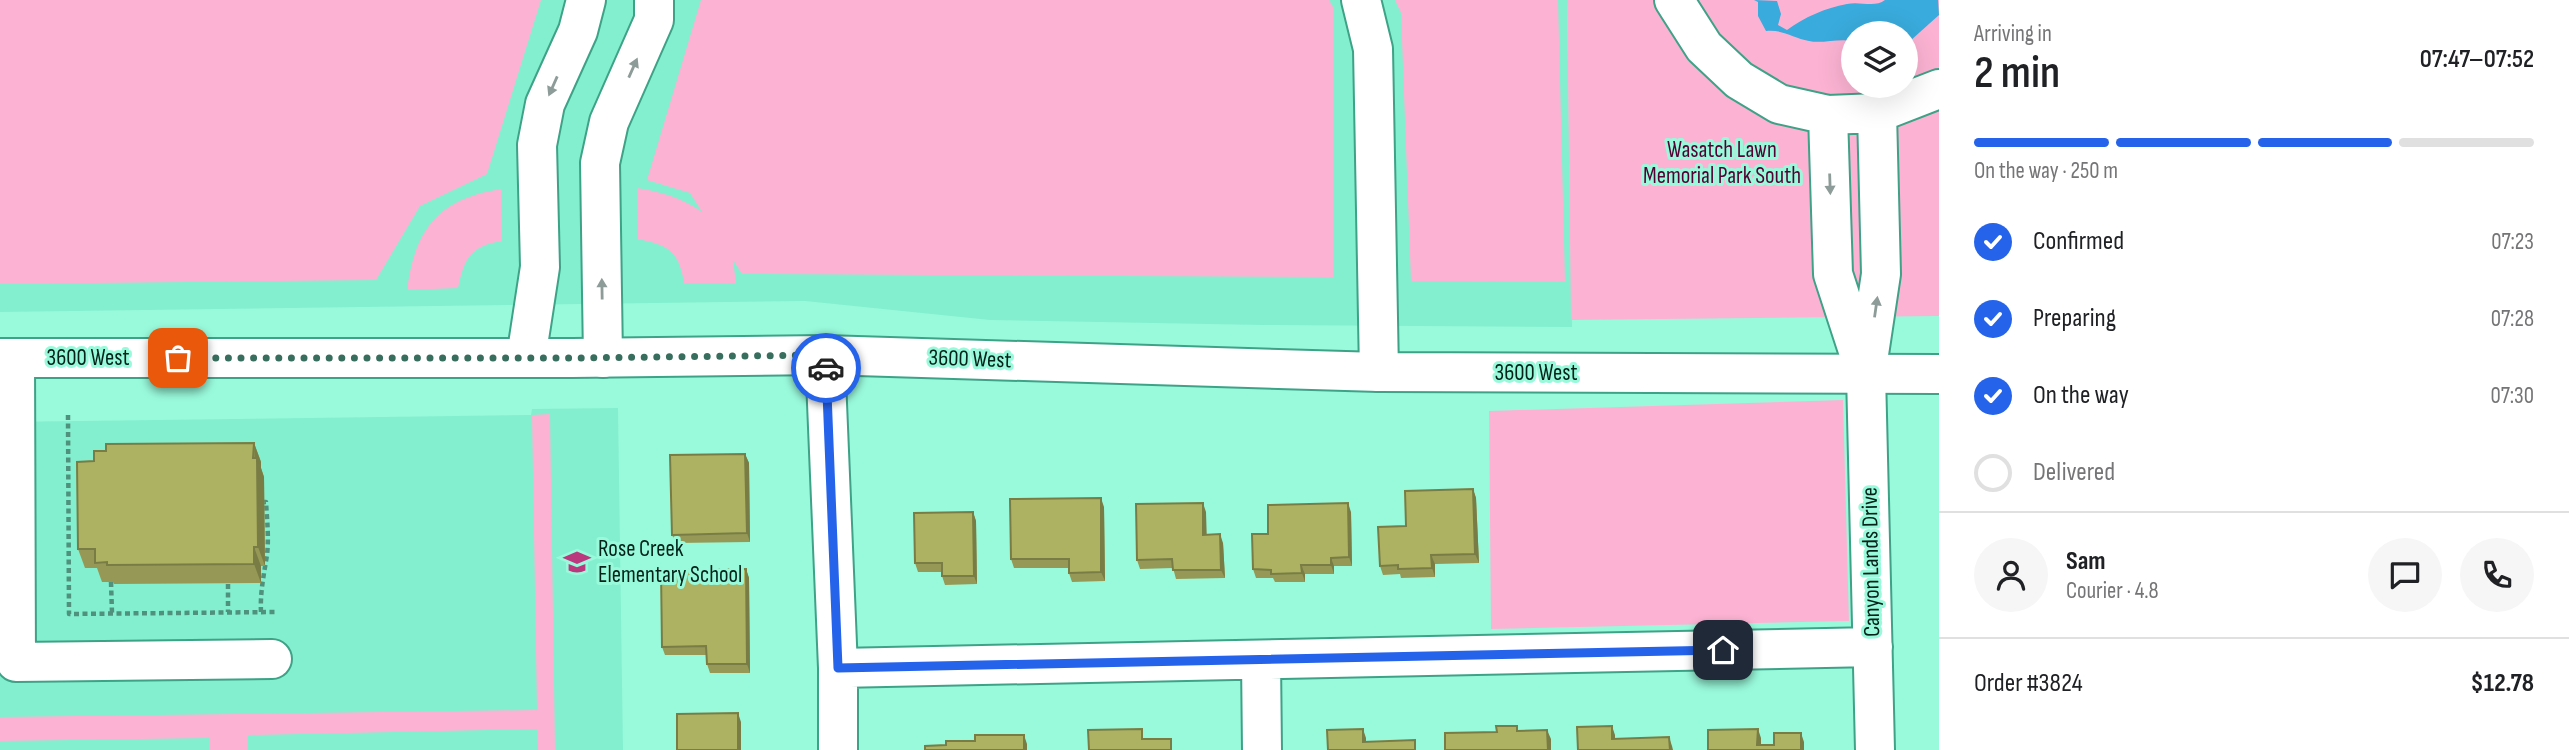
<!DOCTYPE html>
<meta charset="utf-8">
<style>
:root{--surface:#fff;--page:#f6f6f6;--text:#202124;--muted:#757577;--line:#e0e0e0;--accent:#2563eb}
body{margin:0;font-family:"Sofia Sans Condensed",sans-serif;background:var(--page);color:var(--text);height:100vh;display:flex;flex-direction:column;font-size:26px;white-space:nowrap}
*{box-sizing:border-box;margin:0}
p{font-size:23px;color:var(--muted)}
.icon{flex:none;width:38px;height:38px;fill:none;stroke:currentColor;stroke-width:2;stroke-linecap:round;stroke-linejoin:round}
.map{position:relative;flex:1;overflow:hidden}
.details{display:flex;flex-direction:column;background:var(--surface);width:630px}
.details>*{flex:none}
.controls{position:absolute;left:1841px;top:21px;display:grid;gap:14px}
.controls a{display:grid;place-items:center;width:77px;height:77px;border-radius:50%;background:var(--surface);box-shadow:0 7px 28px #0002;font-size:35px}
.pin{position:absolute;display:grid;place-items:center;width:60px;height:60px;color:#fff;margin:-30px;border-radius:14px;box-shadow:0 4px 10px #0006}
.courier{position:absolute;display:grid;place-items:center;width:70px;height:70px;margin:-35px;border:5px solid #2563eb;border-radius:50%;background:#fff;color:#222;box-shadow:0 2px 9px #0007}
.head em{font-style:normal;font-weight:600}
.head div{display:flex;flex-direction:column-reverse}
.head{display:flex;align-items:center;justify-content:space-between;height:119px;padding:0 35px}
h1{font-size:46px;font-weight:600;line-height:52px}
.bar{display:grid;grid-template-columns:repeat(4,1fr);gap:10px 7px;align-content:center;height:84px;padding:0 35px}
.bar i{height:9px;border-radius:5px;background:var(--line)}
.bar .on{background:var(--accent)}
.bar p{grid-column:span 4}
.line{display:flex;align-items:center;gap:18px;padding:0 35px;border-top:2px solid var(--line)}
.line div{flex:1}
.round{display:grid;place-items:center;flex:none;width:74px;height:74px;border-radius:37px;background:var(--page)}
ol{padding:0 35px;list-style:none}
li{display:flex;align-items:center;gap:21px;height:77px}
li p{margin-inline-start:auto}
li .icon{padding:7px;border-radius:50%;background:var(--accent);color:#fff;stroke-width:4}
li:last-child{color:var(--muted)}
li i{width:38px;height:38px;border:4px solid var(--line);border-radius:50%}
main{display:flex;flex:1;min-height:0}
.map>svg:first-child{display:block}
.built{fill:#83efce}
.green{fill:#fcb3d3;fill-rule:evenodd}
.water{fill:#39abdc}
.lines{fill:none;stroke-linecap:round;stroke-linejoin:round}
.minor-casing{stroke:#3ea287;stroke-width:42}
.major-casing{stroke:#3ea287;stroke-width:42}
.path{stroke:#4f917d;stroke-width:4.5;stroke-dasharray:5 3.5;stroke-linecap:butt}
.minor{stroke:#fff;stroke-width:38}
.major{stroke:#fff;stroke-width:38}
.wall{fill:#959955}
.shaded-wall{fill:#797d45}
.building{fill:#adb263;stroke:#797d45;stroke-width:2}
.oneway{fill:#8d9c98}
.done{stroke:#376e5d;stroke-width:7;stroke-dasharray:0 12.6}
.route{stroke:#2563eb;stroke-width:9}
.labels{text-anchor:middle;dominant-baseline:central;stroke-width:6;stroke-linejoin:round;paint-order:stroke}
.park-label{font-size:23px;fill:#530032;stroke:#99fadb}
.street-label{font-size:23px;fill:#022219;stroke:#99fadb}
.poi-label{font-size:23px;fill:#022219;stroke:#99fadb;text-anchor:start}
</style>
<main>
<div class="map">
<svg width="1939" height="750" viewBox="0 0 1939 750">
<rect width="100%" height="100%" fill="#99fadb"/>
<path class="built" d="M0,0H1567L1572,327L1263,325L990,320L805,301L0,312Z
M618,408L623,750H0V422L531,415L532,409Z"/>
<path class="green" d="M0,0H541L487,174L420,206L376,280L0,284Z
M701,0H1329L1333,7V277L742,274L733,260L736,283H684C679,251 668,245 638,239L637,188C662,192 682,198 702,212L690,193L647,180Z
M1395,0H1558L1565,282L1411,281L1401,13Z
M1567,0H1939V316L1571,320ZM1853,33H1906V86H1853Z
M501,189L502,241C470,246 464,259 458,288L407,290C415,229 438,199 501,189Z
M1843,400L1849,621L1491,629L1489,411Z
M550,414L555,750H538L537,729L248,735V750H209V738L0,741V717L537,710L532,415Z"/>
<path class="water" d="M1754,0L1777,1L1781,14L1778,25L1787,30C1805,17 1825,8 1847,4C1860,1 1875,8 1885,0H1938L1939,15L1910,41H1906V33H1853V41C1838,38 1822,44 1809,41C1793,38 1782,29 1766,31L1758,16V2Z"/>
<g class="lines">
<g class="minor-casing">
<path id="minor" d="M1361,0L1373,49L1379,372
M1674,0L1704,47L1739,80L1779,104L1828,115L1877,113L1939,89
M1828,115L1833,274L1863,366
M825,355L838,668V750
M15,358L16,662L272,659
M526,358L540,267L537,145L545,104L578,31L586,0
M603,358L600,163L609,122L654,20V0
M1261,660L1262,750
M838,668L1873,647
M1875,750L1866,374L1881,274L1877,113"/>
</g>
<g class="major-casing">
<path id="major" d="M0,358H572L825,355L1379,372L1939,374"/>
</g>
<path class="path" d="M68,415L69,614L275,612
M111,582L112,613
M228,584V612
M261,612C260,592 264,574 267,555C269,537 267,520 266,502H264"/>
<use href="#minor" class="minor"/>
<use href="#major" class="major"/>
</g>
<path class="wall" d="M254,443L261,462V468L264,477L265,566H261V583L114,584L113,582H102L97,568H85L78,549L94,461Z
M745,454L749,463L750,542L676,543L672,535Z
M1473,489L1476,498L1479,563L1435,564V577L1401,578L1400,574L1383,575L1380,566L1406,526Z
M1104,507L1105,581L1072,582L1069,573V568H1014L1011,559Z
M973,512L976,521L977,584L945,585L942,576V572H918L915,563Z
M1206,512V535L1223,543L1225,578L1176,579L1173,568L1140,569L1137,560Z
M1351,512L1352,566H1334V574H1305V582H1275L1273,578H1256L1253,569L1268,534Z
M746,569L749,578L750,673H710L707,664L706,655H665L662,647Z"/>
<path class="shaded-wall" d="M254,443L261,462V468L264,477L265,566L258,547Z
M745,454L749,463L750,542L747,533Z
M1473,489L1476,498L1479,563L1475,554Z
M1101,498L1104,507L1105,581L1101,572Z
M1203,503L1206,512L1207,544L1203,535Z
M1348,503L1351,512L1352,566L1349,557Z
M973,512L976,521L977,584L974,576Z
M1220,534L1223,543L1225,578L1221,570Z
M254,547L261,566V583L254,564Z
M1431,555L1435,564V577L1432,568Z
M1331,558L1334,566V574L1331,565Z
M1301,565L1305,574V582L1302,573Z
M746,569L749,578L750,673L747,664Z
M738,713L741,722V750H738Z
M1612,726L1615,735V748L1612,739Z
M1363,729L1366,738V750L1363,742Z
M1758,729L1761,738V750L1757,745Z
M1547,730L1551,739V750H1548Z
M1801,733L1804,742V750H1801Z
M1024,735L1027,744V750H1024Z
M1669,737L1672,746L1673,750H1670Z"/>
<path class="building" d="M254,443L253,458H257L258,547H254V564L107,565V562L95,563V549H78L77,462L94,461V451H106V444Z
M745,454L747,533L672,535L670,455Z
M1473,489L1475,554L1431,555L1432,568L1398,569V565L1380,566L1378,527L1406,526L1405,491Z
M1101,498V572L1069,573V559H1011L1010,499Z
M1203,503V535L1220,534L1221,570H1173L1172,559L1137,560L1136,504Z
M1348,503L1349,557L1331,558V565H1301L1302,573L1271,574V570L1253,569L1252,534H1268V505Z
M973,512L974,576H942V563H915L914,513Z
M746,569L747,664H707L706,646L662,647L661,570Z
M738,713V750H677V714Z
M1496,726H1517V731L1547,730L1548,750H1445V733L1497,732Z
M1612,726V739L1669,737L1670,750H1578L1577,727Z
M1142,729V739H1171V750H1089L1088,730Z
M1363,729V742L1415,740V750H1328L1327,730Z
M1758,729L1757,745H1774V733H1801V750H1708V730Z
M975,735H1024V750H925V746L946,745V741H975Z"/>
<defs><path id="oneway-solid" d="M-6-.8H1V-3.2L6.5 0L1 3.2V.8H-6Z" transform="scale(1.75)"/></defs>
<g class="oneway">
<use href="#oneway-solid" transform="translate(633 68) rotate(-66)"/>
<use href="#oneway-solid" transform="translate(553 86) rotate(114)"/>
<use href="#oneway-solid" transform="translate(1830 184) rotate(88)"/>
<use href="#oneway-solid" transform="translate(602 289) rotate(-91)"/>
<use href="#oneway-solid" transform="translate(1876 307) rotate(-82)"/>
</g>
<g class="lines">
<path class="done" d="M178,358H572L825,355L826,368"/>
<path class="route" d="M826,368L838,668L1723,650"/>
</g>
<defs>
<g id="school-bare" transform="scale(2.1)"><path d="M0-5L7-2L0 1L-7-2ZM-4 1L0 2.5L4 1V4Q0 6-4 4Z" fill="#bb377e" stroke="#99fadb" stroke-width="2.5" paint-order="stroke"/></g>
</defs>
<g fill-rule="evenodd">
<use href="#school-bare" x="577" y="562"/>
</g>
<g class="labels">
<g class="park-label">
<text x="1722" y="150">Wasatch Lawn<tspan x="1722" dy="26">Memorial Park South</tspan></text>
</g>
<g class="street-label">
<text x="88" y="358">3600 West</text>
<text transform="translate(970 359) rotate(2)">3600 West</text>
<text x="1536" y="373">3600 West</text>
<text transform="translate(1871 562) rotate(-91)">Canyon Lands Drive</text>
</g>
<g class="poi-label">
<text x="598" y="549">Rose Creek<tspan x="598" dy="26">Elementary School</tspan></text>
</g>
</g>
</svg>
<div class="controls">
<a><svg class="icon" aria-label="layers" viewBox="0 0 24 24"><path d="M12 4l9 5-9 5-9-5zM3 14l9 5 9-5"/></svg></a>
</div>
<div class="pin" style="left:178px;top:358px;background:#ea580c"><svg class="icon" aria-label="bag" viewBox="0 0 24 24"><path d="M5 8h14l-1 12H6zM9 8a3 3 0 0 1 6 0"/></svg></div>
<div class="pin" style="left:1723px;top:650px;background:#1f2937"><svg class="icon" aria-label="home" viewBox="0 0 24 24"><path d="M3 11l9-7 9 7M6 9v11h12V9"/></svg></div>
<div class="courier" style="left:826px;top:368px"><svg class="icon" aria-label="car" viewBox="0 0 24 24"><path d="M5 17H2v-5l4-1 3-4h7l3 4 3 1v5h-3M9 17h6M6 11h13"/><circle cx="7" cy="17" r="2"/><circle cx="17" cy="17" r="2"/></svg></div>
</div>
<section class="details">
<div class="head"><div><h1>2 min</h1><p>Arriving in</p></div><em>07:47–07:52</em></div>
<div class="bar"><i class="on"></i><i class="on"></i><i class="on"></i><i></i><p>On the way · 250 m</p></div>
<ol>
<li><svg class="icon" aria-label="check" viewBox="0 0 24 24"><path d="M5 12l5 5 9-10"/></svg>Confirmed<p>07:23</p></li>
<li><svg class="icon" aria-label="check" viewBox="0 0 24 24"><path d="M5 12l5 5 9-10"/></svg>Preparing<p>07:28</p></li>
<li><svg class="icon" aria-label="check" viewBox="0 0 24 24"><path d="M5 12l5 5 9-10"/></svg>On the way<p>07:30</p></li>
<li><i></i>Delivered</li>
</ol>
<div class="line" style="height:126px"><a class="round"><svg class="icon" aria-label="person" viewBox="0 0 24 24"><circle cx="12" cy="8" r="4"/><path d="M4 21q1-7 8-7t8 7"/></svg></a><div><b>Sam</b><p>Courier · 4.8</p></div><a class="round"><svg class="icon" aria-label="chat" viewBox="0 0 24 24"><path d="M4 5h16v11H9l-5 4z"/></svg></a><a class="round"><svg class="icon" aria-label="phone" viewBox="0 0 24 24"><path d="M5 4h4l2 5-3 2q2 4 5 5l2-3 5 2v4C11 20 4 13 5 4z"/></svg></a></div>
<div class="line" style="height:91px"><div>Order #3824</div><b>$12.78</b></div>
</section>
</main>
